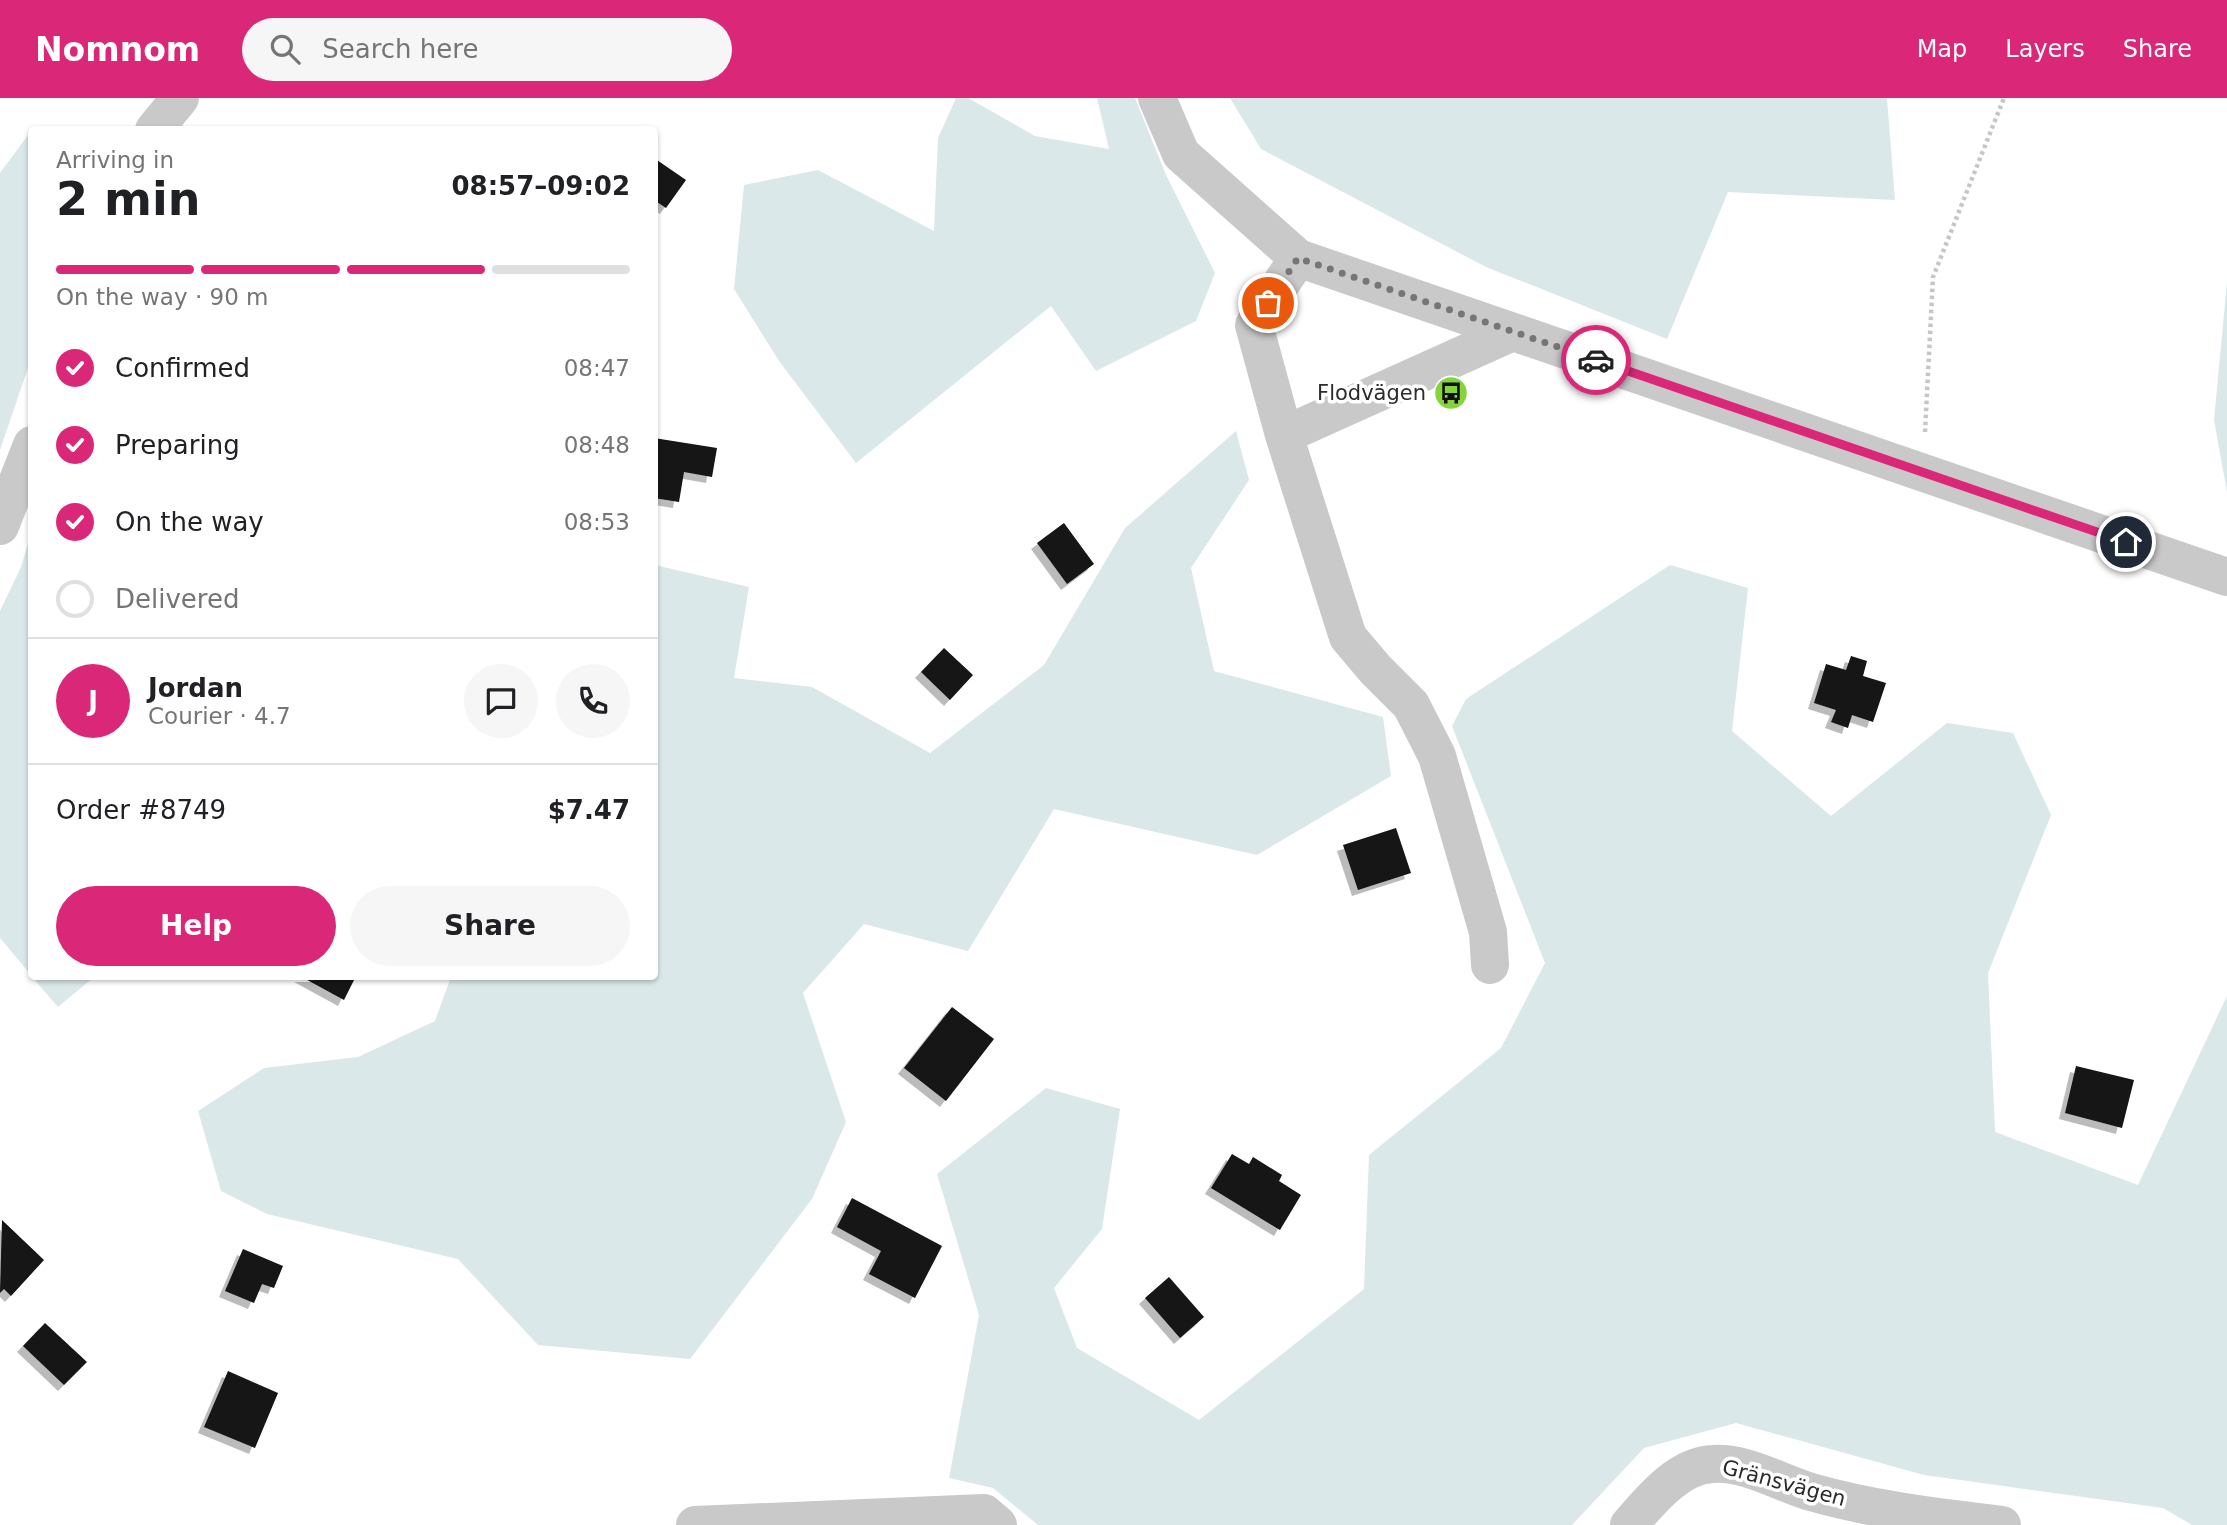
<!DOCTYPE html>
<meta charset="utf-8">
<style>
:root{--surface:#fff;--page:#f6f6f6;--text:#202124;--muted:#757577;--line:#e0e0e0;--accent:#db2777}
body{margin:0;font-family:"DejaVu Sans",sans-serif;background:var(--page);color:var(--text);height:100vh;display:flex;flex-direction:column;font-size:26px;white-space:nowrap}
*{box-sizing:border-box;margin:0}
p{font-size:23px;color:var(--muted)}
.icon{flex:none;width:38px;height:38px;fill:none;stroke:currentColor;stroke-width:2;stroke-linecap:round;stroke-linejoin:round}
.map{position:relative;flex:1;overflow:hidden}
.drawer{position:absolute;left:28px;top:28px;width:630px;height:854px;display:flex;flex-direction:column;background:var(--surface);border-radius:7px;box-shadow:0 2px 5px #0004}
.drawer>*{flex:none}
.pin{position:absolute;display:grid;place-items:center;width:60px;height:60px;color:#fff;margin:-30px;border:4px solid #fff;border-radius:50%;box-shadow:0 2px 7px #0007}
.courier{position:absolute;display:grid;place-items:center;width:70px;height:70px;margin:-35px;border:5px solid #db2777;border-radius:50%;background:#fff;color:#222;box-shadow:0 2px 9px #0007}
.summary em{font-style:normal;font-weight:700}
.summary div{display:flex;flex-direction:column-reverse}
.summary{display:flex;align-items:center;justify-content:space-between;height:119px;padding:0 28px}
h1{font-size:46px;font-weight:700;line-height:52px}
.bar{display:grid;grid-template-columns:repeat(4,1fr);gap:10px 7px;align-content:center;height:84px;padding:0 28px}
.bar i{height:9px;border-radius:5px;background:var(--line)}
.bar .current{background:var(--accent)}
.bar p{grid-column:span 4}
.line{display:flex;align-items:center;gap:18px;padding:0 28px;border-top:2px solid var(--line)}
.line div{flex:1}
.round{display:grid;place-items:center;flex:none;width:74px;height:74px;border-radius:37px;background:var(--page)}
ol{padding:0 28px;list-style:none}
li{display:flex;align-items:center;gap:21px;height:77px}
li p{margin-inline-start:auto}
li .icon{padding:7px;border-radius:50%;background:var(--accent);color:#fff;stroke-width:4}
li:last-child{color:var(--muted)}
li i{width:38px;height:38px;border:4px solid var(--line);border-radius:50%}
.cta{display:flex;gap:14px;margin-top:auto;padding:14px 28px}
.cta a{flex:1;height:80px;border-radius:42px;background:var(--accent);color:#fff;font-size:28px;font-weight:700;line-height:80px;text-align:center}
.cta a+a{background:var(--page);color:var(--text)}
header{display:flex;align-items:center;gap:42px;box-sizing:border-box;height:98px;padding:0 35px;background:var(--accent);color:#fff}
header strong{font-size:33px}
nav{display:flex;gap:38px;margin-inline-start:auto;font-size:24px}
.search{width:490px;height:63px;background:var(--page);display:flex;align-items:center;gap:18px;box-sizing:border-box;padding:0 24px;border-radius:38px;color:var(--muted);font-size:26px}
.map>svg:first-child{display:block}
.green{fill:#dae8e9}
.building{fill:#131313;filter:url(#shadow)}
.lines{fill:none;stroke-linecap:round;stroke-linejoin:round}
.path{stroke:#c6c6c6;stroke-width:4.5;stroke-dasharray:3.5 3.5;stroke-linecap:butt}
.minor{stroke:#c9c9c9;stroke-width:38}
.done{stroke:#767676;stroke-width:7;stroke-dasharray:0 12.6}
.route{stroke:#db2777;stroke-width:9}
.labels{text-anchor:middle;dominant-baseline:central;stroke-width:7;stroke-linejoin:round;paint-order:stroke}
.poi-label{font-size:21px;fill:#2c2c2c;stroke:#fff;text-anchor:end}
.street-label{font-size:21px;fill:#2c2c2c;stroke:#fff}
</style>
<header>
<strong>Nomnom</strong>
<div class="search"><svg class="icon" aria-label="search" viewBox="0 0 24 24"><circle cx="10" cy="10" r="6"/><path d="M15 15l6 6"/></svg>Search here</div>
<nav><a>Map</a><a>Layers</a><a>Share</a></nav>
</header>
<div class="map">
<svg width="2227" height="1427" viewBox="0 0 2227 1427">
<defs>
<filter id="shadow"><feDropShadow dx="-6" dy="6" stdDeviation="0" flood-color="#0004"/></filter>
</defs>
<rect width="100%" height="100%" fill="#fff"/>
<path class="green" d="M956,0H968L1035,38L1109,51L1097,0H1135L1166,77L1215,175L1196,223L1096,273L1051,208L856,365L779,263L734,191L744,87L818,72L934,133L938,40Z
M1230,0H1887L1895,102L1728,94L1667,241L1486,169L1261,51Z
M31,33V261L0,352V75Z
M2227,184V394L2214,322Z
M1236,333L1249,382L1191,470L1214,573L1383,619L1391,678L1257,757L1054,711L968,853L864,826L803,895L846,1024L812,1101L690,1261L538,1247L458,1161L267,1116L221,1093L198,1013L264,970L358,959L435,923L451,879L654,878L655,467L749,489L734,580L812,589L930,655L1044,567L1125,430Z
M31,436L32,877H31L0,840V513L21,469Z
M1670,467L1748,490L1732,633L1831,718L1947,625L2013,635L2051,717L1988,875L1995,1034L2138,1087L2227,898V1427H2192L2163,1410L1924,1377L1736,1325L1644,1350L1572,1427H1038L993,1390L949,1380L979,1217L937,1076L1046,990L1120,1011L1102,1131L1054,1190L1077,1250L1199,1322L1364,1191L1369,1057L1501,950L1545,865L1452,628L1466,601Z
M32,879H94L58,909Z"/>
<path class="building" d="M654,60L686,82L666,110L654,102Z
M654,340L717,350L712,379L684,374L679,404L654,400Z
M1064,425L1094,466L1067,486L1037,445Z
M944,550L973,577L950,602L921,574Z
M1851,558L1867,563L1863,578L1886,585L1873,624L1852,617L1848,630L1831,624L1836,612L1814,605L1826,566L1846,572Z
M1396,730L1411,775L1358,792L1343,747Z
M300,878H356L344,902Z
M952,909L994,941L946,1003L904,970Z
M2076,968L2134,982L2122,1030L2065,1015Z
M1232,1056L1249,1066L1253,1059L1282,1077L1279,1083L1301,1097L1280,1132L1211,1090Z
M852,1100L942,1148L915,1200L869,1176L881,1153L837,1129Z
M2,1122L44,1162L11,1198L4,1191L0,1195Z
M243,1151L283,1168L274,1190L262,1186L254,1205L225,1193Z
M1169,1179L1204,1219L1180,1240L1145,1200Z
M45,1225L87,1264L64,1287L23,1248Z
M228,1273L278,1295L255,1350L204,1329Z"/>
<g class="lines">
<path class="path" d="M1925,334L1933,179L2004,0"/>
<path class="minor" d="M1157,0L1181,56L1298,160L2227,479
M154,32L180,0
M1298,160L1254,227L1284,337L1348,539L1375,571L1411,607L1437,658L1488,834L1490,867
M1284,337L1513,234
M0,428L32,347
M695,1427L984,1415L998,1427
M1629,1427C1650,1403 1678,1367 1713,1366C1747,1364 1780,1385 1811,1394C1874,1412 1937,1419 2002,1427"/>
</g>
<g class="lines">
<path class="done" d="M1268,205L1298,160L1596,262"/>
<path class="route" d="M1596,262L2126,444"/>
</g>
<defs>
<g id="bus-disc" transform="scale(1.75)"><circle r="9.5" fill="#84d53c" stroke="#fff"/><path d="M-5-6H5V4H4V6H2V4H-2V6H-4V4H-5ZM-3.5-4V0h7V-4ZM-3.5 1.2v1.5H-2V1.2ZM2 1.2v1.5H3.5V1.2Z" fill="#111"/></g>
</defs>
<g fill-rule="evenodd">
<use href="#bus-disc" x="1451" y="295"/>
</g>
<g class="labels">
<g class="poi-label">
<text x="1426" y="295">Flodvägen</text>
</g>
<g class="street-label">
<text transform="translate(1784 1385) rotate(15)">Gränsvägen</text>
</g>
</g>
</svg>
<div class="pin" style="left:1268px;top:205px;background:#ea580c"><svg class="icon" aria-label="bag" viewBox="0 0 24 24"><path d="M5 8h14l-1 12H6zM9 8a3 3 0 0 1 6 0"/></svg></div>
<div class="pin" style="left:2126px;top:444px;background:#1f2937"><svg class="icon" aria-label="home" viewBox="0 0 24 24"><path d="M3 11l9-7 9 7M6 9v11h12V9"/></svg></div>
<div class="courier" style="left:1596px;top:262px"><svg class="icon" aria-label="car" viewBox="0 0 24 24"><path d="M5 17H2v-5l4-1 3-4h7l3 4 3 1v5h-3M9 17h6M6 11h13"/><circle cx="7" cy="17" r="2"/><circle cx="17" cy="17" r="2"/></svg></div>
<section class="drawer">
<div class="summary"><div><h1>2 min</h1><p>Arriving in</p></div><em>08:57–09:02</em></div>
<div class="bar"><i class="current"></i><i class="current"></i><i class="current"></i><i></i><p>On the way · 90 m</p></div>
<ol>
<li><svg class="icon" aria-label="check" viewBox="0 0 24 24"><path d="M5 12l5 5 9-10"/></svg>Confirmed<p>08:47</p></li>
<li><svg class="icon" aria-label="check" viewBox="0 0 24 24"><path d="M5 12l5 5 9-10"/></svg>Preparing<p>08:48</p></li>
<li><svg class="icon" aria-label="check" viewBox="0 0 24 24"><path d="M5 12l5 5 9-10"/></svg>On the way<p>08:53</p></li>
<li><i></i>Delivered</li>
</ol>
<div class="line" style="height:126px"><b class="round" style="background:var(--accent);color:#fff">J</b><div><b>Jordan</b><p>Courier · 4.7</p></div><a class="round"><svg class="icon" aria-label="chat" viewBox="0 0 24 24"><path d="M4 5h16v11H9l-5 4z"/></svg></a><a class="round"><svg class="icon" aria-label="phone" viewBox="0 0 24 24"><path d="M5 4h4l2 5-3 2q2 4 5 5l2-3 5 2v4C11 20 4 13 5 4z"/></svg></a></div>
<div class="line" style="height:91px"><div>Order #8749</div><b>$7.47</b></div>
<div class="cta"><a>Help</a><a>Share</a></div>
</section>
</div>
